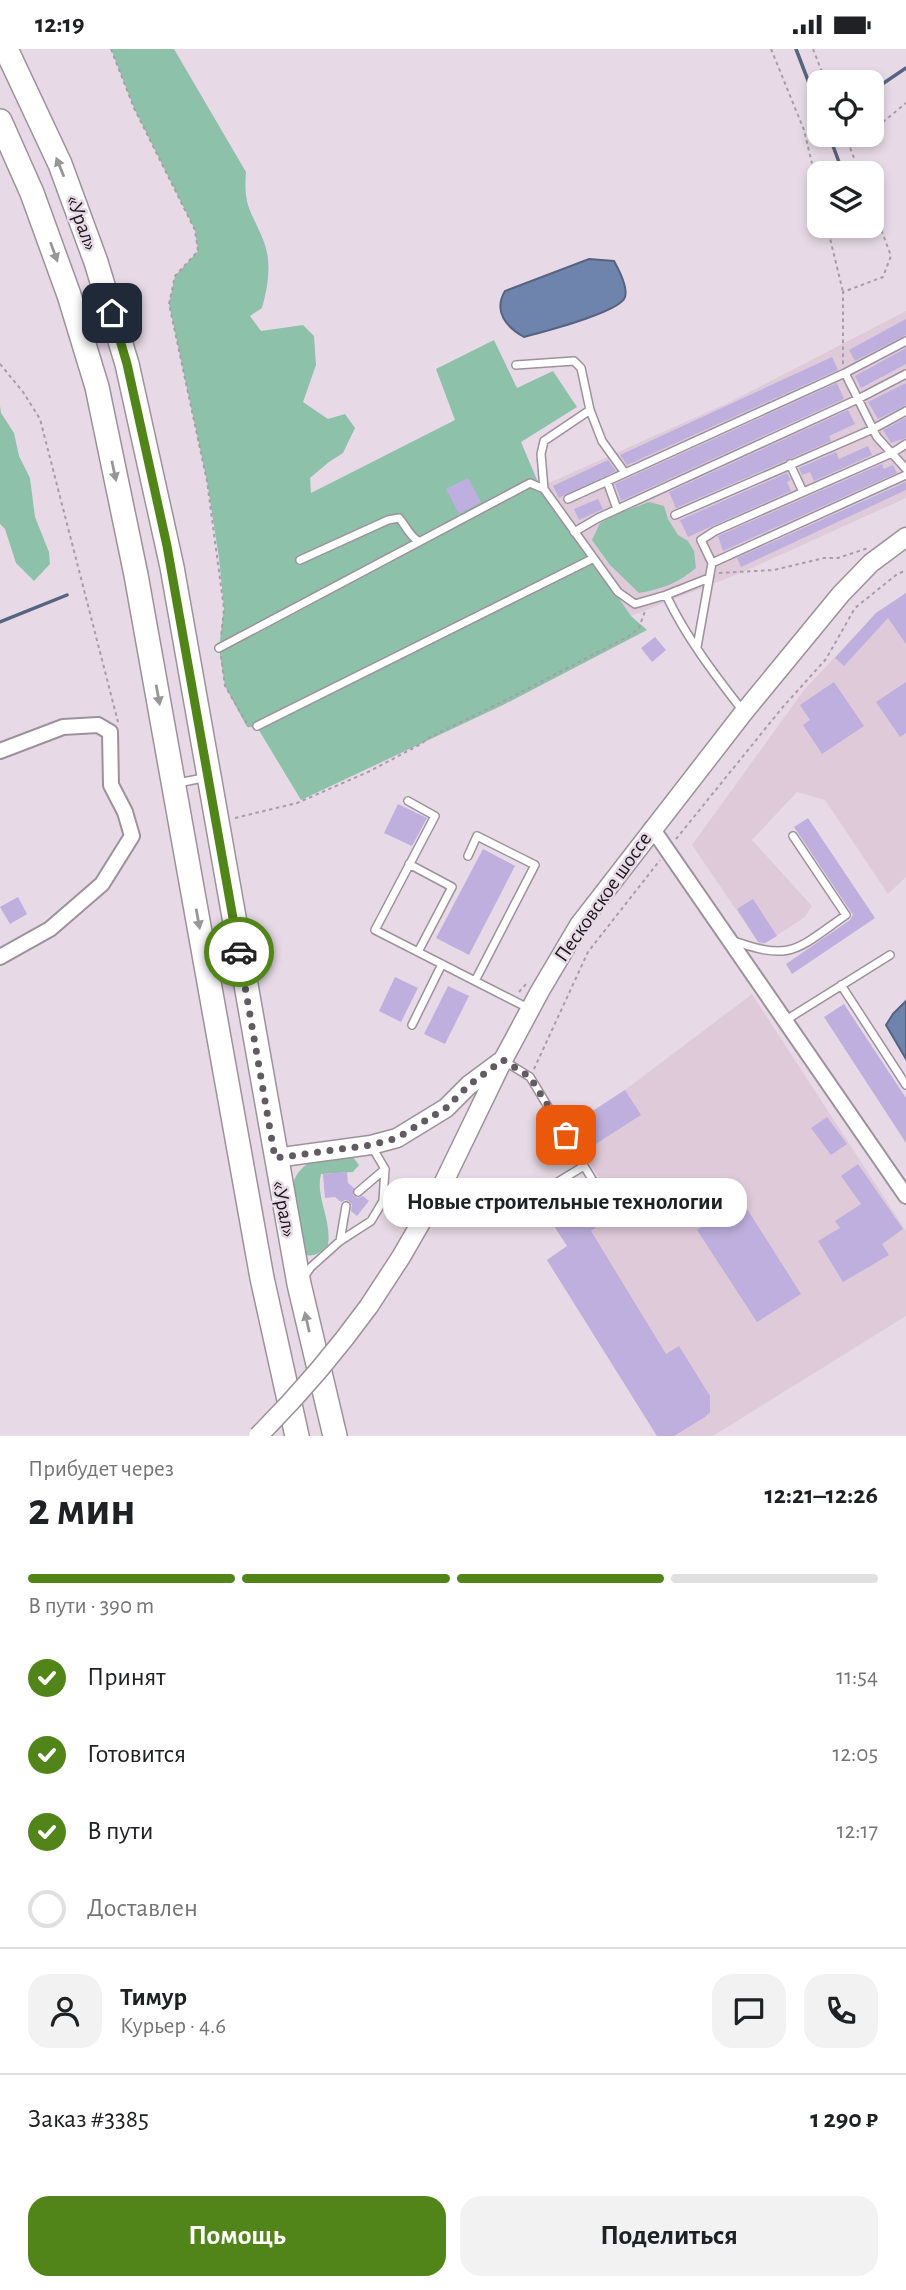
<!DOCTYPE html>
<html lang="ru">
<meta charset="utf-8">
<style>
:root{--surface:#fff;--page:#f2f2f2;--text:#202124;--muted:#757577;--line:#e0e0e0;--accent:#528519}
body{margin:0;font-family:"Alegreya Sans",sans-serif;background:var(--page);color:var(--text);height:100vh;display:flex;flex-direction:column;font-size:26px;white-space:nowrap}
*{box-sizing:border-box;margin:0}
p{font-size:23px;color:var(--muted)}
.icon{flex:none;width:38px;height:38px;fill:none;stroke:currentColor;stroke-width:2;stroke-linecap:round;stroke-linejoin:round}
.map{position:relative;height:1387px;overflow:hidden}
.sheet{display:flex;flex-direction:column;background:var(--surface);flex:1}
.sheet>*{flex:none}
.controls{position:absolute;left:807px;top:21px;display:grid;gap:14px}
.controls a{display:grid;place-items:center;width:77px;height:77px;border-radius:14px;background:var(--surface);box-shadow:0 4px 10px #0003;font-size:35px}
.pin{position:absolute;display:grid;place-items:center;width:60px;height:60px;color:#fff;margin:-30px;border-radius:14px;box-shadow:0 4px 10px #0006}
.courier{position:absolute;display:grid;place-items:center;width:70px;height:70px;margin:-35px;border:5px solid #528519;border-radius:50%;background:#fff;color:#222;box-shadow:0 2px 9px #0007}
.bubble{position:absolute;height:49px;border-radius:21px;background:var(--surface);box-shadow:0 4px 10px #0003;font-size:23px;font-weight:700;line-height:49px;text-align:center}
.headline em{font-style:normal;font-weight:700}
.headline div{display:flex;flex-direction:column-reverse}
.headline{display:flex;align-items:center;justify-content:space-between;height:119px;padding:0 28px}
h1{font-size:46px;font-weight:700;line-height:52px}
.bar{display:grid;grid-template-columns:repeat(4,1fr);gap:10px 7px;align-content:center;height:84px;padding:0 28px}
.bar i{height:9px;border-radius:5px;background:var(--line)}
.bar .active{background:var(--accent)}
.bar p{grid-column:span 4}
.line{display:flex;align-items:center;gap:18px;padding:0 28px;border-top:2px solid var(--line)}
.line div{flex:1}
.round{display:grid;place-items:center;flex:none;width:74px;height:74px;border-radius:21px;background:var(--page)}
ol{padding:0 28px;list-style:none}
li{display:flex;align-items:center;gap:21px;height:77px}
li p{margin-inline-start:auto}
li .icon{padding:7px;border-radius:50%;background:var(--accent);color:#fff;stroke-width:4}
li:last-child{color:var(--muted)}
li i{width:38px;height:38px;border:4px solid var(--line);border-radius:50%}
.action{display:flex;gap:14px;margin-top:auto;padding:14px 28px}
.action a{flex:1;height:80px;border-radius:21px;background:var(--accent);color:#fff;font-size:28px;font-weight:700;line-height:80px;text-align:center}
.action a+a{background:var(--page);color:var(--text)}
.status{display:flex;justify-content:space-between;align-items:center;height:49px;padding:0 35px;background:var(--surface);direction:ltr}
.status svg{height:19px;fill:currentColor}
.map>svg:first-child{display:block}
.industrial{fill:#dfcad9}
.green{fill:#8ec1a9}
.water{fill:#6f84ad;stroke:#566381;stroke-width:2}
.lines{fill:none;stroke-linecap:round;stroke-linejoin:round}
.stream{stroke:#566381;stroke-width:3.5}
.building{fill:#beafde}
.service-casing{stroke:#9d919c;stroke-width:10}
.minor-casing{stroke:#9d919c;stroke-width:18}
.tertiary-casing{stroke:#9d919c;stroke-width:21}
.trunk-casing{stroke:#9d919c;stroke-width:26}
.path{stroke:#a89da7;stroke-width:2;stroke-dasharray:3.5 3.5;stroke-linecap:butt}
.service{stroke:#fff;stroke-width:7}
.minor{stroke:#fff;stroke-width:14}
.tertiary{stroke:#fff;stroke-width:18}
.trunk{stroke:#fff;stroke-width:23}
.tertiary-bridge-casing{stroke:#9d919c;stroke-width:21;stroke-linecap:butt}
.tertiary-bridge{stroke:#fff;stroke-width:18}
.oneway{fill:#989798}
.done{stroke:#625b62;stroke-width:7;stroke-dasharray:0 12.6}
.route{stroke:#528519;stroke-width:9}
.labels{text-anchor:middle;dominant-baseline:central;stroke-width:5;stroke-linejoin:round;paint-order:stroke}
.street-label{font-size:21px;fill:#1b171b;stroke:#e7dae6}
</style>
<div class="status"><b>12:19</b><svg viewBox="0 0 49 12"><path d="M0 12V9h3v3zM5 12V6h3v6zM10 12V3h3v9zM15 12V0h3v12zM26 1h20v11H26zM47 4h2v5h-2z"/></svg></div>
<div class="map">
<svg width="906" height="1387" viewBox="0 0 906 1387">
<rect width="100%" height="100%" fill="#e7dae6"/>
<path class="industrial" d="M906,262V449L743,523L631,567L574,483L540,438L730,353Z
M906,544V828L888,845L825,751L797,743L752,791L812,857L805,868L761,897L692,796L804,641L876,564Z
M752,945L906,1182V1267L713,1387H657L547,1211L622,1162L566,1080L625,1041Z"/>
<path class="green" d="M111,0H174L246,123C243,159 252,162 264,193C272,215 268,237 262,259L250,267L261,282L303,276L314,287L316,316L303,353L328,370L345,365L355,379L343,404L329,413L310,429L311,444L455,371L436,320L494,291L517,339L553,322L577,358L521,393L540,438L574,483L631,567L647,581L503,656L301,751L257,678H247L225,637L219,599L224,560L219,509L207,432L169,255L175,227L198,202L195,181L134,59Z
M0,357L1,364L14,384L19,407L30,429L35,468L49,503L50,515L34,532L16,514L5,480L0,475Z
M649,453L664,457L668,470L678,486L688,492L694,502L696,519C678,534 662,540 639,544L610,516L592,491L600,474L622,463Z
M352,1107L359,1116L353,1123L321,1125C315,1147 332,1171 328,1196C320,1203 316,1208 305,1206L291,1140C300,1107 323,1109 352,1107Z"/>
<path class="water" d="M589,210L614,212C619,221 628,238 625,248C621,263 542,283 524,288C506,278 493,262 505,242Z
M906,952V1010L886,976L893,965Z"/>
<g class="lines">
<path class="stream" d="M796,0L819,60
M872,42L906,19
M829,86L843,124
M863,177L864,180
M0,573L67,546"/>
</g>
<path class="building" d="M906,270V286L855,312L849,301Z
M906,299V315L861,339L855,327Z
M832,308L838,321L627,416L620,406Z
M837,334L844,350L621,452L615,435Z
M906,334V356L878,370L868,353Z
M848,361L855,375L829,387L831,392L676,459L669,443Z
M906,369V389L891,394L883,381Z
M868,397L872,406L814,432L810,423L802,426L799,419L836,403L839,410Z
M608,411L616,422L559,449L553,437Z
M882,415L884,420L893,416L897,424L723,502L718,487Z
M787,424L791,431L787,433L791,442L688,488L680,471Z
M468,429L481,453L459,465L446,440Z
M906,433V441L741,518L737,509Z
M598,450L603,460L579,471L574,460Z
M906,544V595L888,569L844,617L835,609L876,564Z
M655,588L666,601L652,613L641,599Z
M834,633L864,677L822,705L803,676L810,671L800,656Z
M906,633V684L900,688L876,653Z
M398,755L427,769L412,797L384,784Z
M808,769L875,869L792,925L786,915L850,871L853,866L794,778Z
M483,800L515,817L469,906L436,889Z
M18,848L27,865L10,875L0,858Z
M753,850L777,887L765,894L758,893L737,860Z
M395,928L418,939L401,973L379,962Z
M448,937L469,947L445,995L424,985Z
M844,955L906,1049V1094L824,968Z
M625,1041L641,1066L583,1103L568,1078Z
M827,1068L847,1095L831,1106L811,1079Z
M858,1115L903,1180L882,1195L889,1206L843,1233L818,1192L840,1179L835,1172L861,1155L841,1127Z
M347,1123L348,1134L354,1139L353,1146L358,1149L363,1147L369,1152L357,1167L351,1162L352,1156L349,1152L345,1151L341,1153L335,1148L325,1149L323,1125Z
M742,1152L801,1245L757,1273L697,1181Z
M588,1155L601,1175L591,1182L666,1305L679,1297L710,1347V1363L705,1368L674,1387H657L547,1211L567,1197L554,1177Z"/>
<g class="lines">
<g class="service-casing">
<path id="service" d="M516,316L574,312L581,319L590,361L544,392L541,405L544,440L618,543L635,555L666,546C686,588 714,625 743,662
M845,324L877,388L906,420
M590,361L602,392L625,424
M790,415L803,443
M607,432L617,460
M568,450L845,324L906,292
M675,466L873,380L906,362
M574,483L598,469L858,350L906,325
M300,511L388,471L399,469C406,477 409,486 418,492
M712,514L906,426
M666,546L709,529
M697,598L712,514L701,491L715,482L892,404L906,395
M219,599L530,434L544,440
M257,677L592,510
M178,734L208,728
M408,752L435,767L375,881L530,960
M468,807L477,787L535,816L475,932
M409,815L452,838L418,903
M731,891C792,913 796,901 846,866L793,787
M841,936L906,1036
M786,971L890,906
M412,976L442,915
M504,1012L530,1028L584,1117L525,1153L537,1171L595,1135L609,1159
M584,1117L595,1135
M358,1143L385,1120
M340,1192L346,1157
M303,1229L311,1218L340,1192L371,1172L383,1152L385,1120L372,1098"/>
</g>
<g class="minor-casing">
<path id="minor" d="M0,702L63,678L98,676L110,683L111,736L125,763L132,787L102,835L50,880L0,908
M652,779L906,1147"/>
</g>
<g class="tertiary-casing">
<path id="tertiary" d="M275,1109L371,1096L397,1089L446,1059L469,1036L500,1013
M369,1257L401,1208L442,1137L503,1011L540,942L579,876L744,663L841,545L871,514L906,488"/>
</g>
<g class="trunk-casing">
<path id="trunk" d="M6,0L60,115L96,213L127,315L172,518L299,1235L335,1387
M0,72L32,144L69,246L97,338L136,526L262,1229L297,1387"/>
</g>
<path class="path" d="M111,0L134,59L195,181L198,202L175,227L169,255L207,432L224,560L221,588
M771,0L804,81L819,144
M813,0L826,33
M872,82L906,54
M845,86L860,124
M850,98L866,86
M827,177L843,243
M0,315L23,343L40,370L118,673
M843,315V243L883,228L891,207L872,156
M719,524L774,521L824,509H838L868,499
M221,607L225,637L249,678
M235,769L297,754L368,723L421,695L430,688L506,651L629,587L639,579L645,562
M676,790L782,659L826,610L855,559L896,526L906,521
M519,943L526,935
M534,1020L588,903L660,811"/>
<use href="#service" class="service"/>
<use href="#minor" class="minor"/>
<use href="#tertiary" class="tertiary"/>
<use href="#trunk" class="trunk"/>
<g class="tertiary-bridge-casing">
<path id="tertiary-bridge" d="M258,1387C299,1346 335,1304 369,1257"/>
</g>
<use href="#tertiary-bridge" class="tertiary-bridge"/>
</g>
<defs><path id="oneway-solid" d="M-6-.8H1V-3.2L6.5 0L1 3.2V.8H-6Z" transform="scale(1.75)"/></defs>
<g class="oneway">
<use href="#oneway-solid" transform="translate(60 118) rotate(-112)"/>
<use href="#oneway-solid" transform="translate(54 203) rotate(70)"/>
<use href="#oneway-solid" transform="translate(114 422) rotate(78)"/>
<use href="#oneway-solid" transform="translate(158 646) rotate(80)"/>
<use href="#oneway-solid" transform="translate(198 870) rotate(80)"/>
<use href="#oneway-solid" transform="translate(307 1273) rotate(-103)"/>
</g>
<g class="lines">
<path class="done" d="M239,903L275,1109L371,1096L397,1089L446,1059L469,1036L503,1011L530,1028L566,1086"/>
<path class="route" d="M112,264L127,315L167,497L239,903"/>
</g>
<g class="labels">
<g class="street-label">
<text transform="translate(82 174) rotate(70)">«Урал»</text>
<text transform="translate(603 848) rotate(-55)">Песковское шоссе</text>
<text transform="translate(284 1160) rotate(79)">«Урал»</text>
</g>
</g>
</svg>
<div class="controls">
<a><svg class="icon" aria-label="locate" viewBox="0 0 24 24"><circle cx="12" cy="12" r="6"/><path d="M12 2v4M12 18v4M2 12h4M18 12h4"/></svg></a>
<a><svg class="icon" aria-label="layers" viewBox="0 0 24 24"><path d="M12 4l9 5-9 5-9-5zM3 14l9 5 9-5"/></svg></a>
</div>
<div class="pin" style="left:566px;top:1086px;background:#ea580c"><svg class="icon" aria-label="bag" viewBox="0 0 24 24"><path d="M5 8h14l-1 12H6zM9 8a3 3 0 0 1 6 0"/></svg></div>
<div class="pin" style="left:112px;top:264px;background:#1f2937"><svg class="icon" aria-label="home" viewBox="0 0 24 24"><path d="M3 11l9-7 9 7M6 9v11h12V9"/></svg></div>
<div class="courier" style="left:239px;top:903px"><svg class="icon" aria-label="car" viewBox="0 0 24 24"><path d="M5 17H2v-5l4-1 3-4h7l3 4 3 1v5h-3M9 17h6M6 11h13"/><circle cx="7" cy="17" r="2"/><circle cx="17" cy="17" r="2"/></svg></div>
<div class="bubble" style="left:383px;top:1129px;width:364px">Новые строительные технологии</div>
</div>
<section class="sheet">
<div class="headline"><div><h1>2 мин</h1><p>Прибудет через</p></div><em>12:21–12:26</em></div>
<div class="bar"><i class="active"></i><i class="active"></i><i class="active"></i><i></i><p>В пути · 390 m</p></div>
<ol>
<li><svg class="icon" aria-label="check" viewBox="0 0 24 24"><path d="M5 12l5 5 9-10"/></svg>Принят<p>11:54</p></li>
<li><svg class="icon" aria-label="check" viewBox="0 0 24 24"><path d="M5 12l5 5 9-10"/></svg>Готовится<p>12:05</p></li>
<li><svg class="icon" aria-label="check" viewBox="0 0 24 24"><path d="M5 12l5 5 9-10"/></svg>В пути<p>12:17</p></li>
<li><i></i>Доставлен</li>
</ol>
<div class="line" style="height:126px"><a class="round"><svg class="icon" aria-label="person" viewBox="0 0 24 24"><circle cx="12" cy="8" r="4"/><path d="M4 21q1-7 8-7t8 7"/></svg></a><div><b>Тимур</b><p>Курьер · 4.6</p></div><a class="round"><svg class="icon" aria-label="chat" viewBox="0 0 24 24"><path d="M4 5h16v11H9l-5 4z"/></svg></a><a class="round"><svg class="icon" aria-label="phone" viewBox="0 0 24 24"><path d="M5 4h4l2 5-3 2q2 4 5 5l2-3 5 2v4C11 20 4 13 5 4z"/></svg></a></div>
<div class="line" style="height:91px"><div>Заказ #3385</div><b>1 290 ₽</b></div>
<div class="action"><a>Помощь</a><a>Поделиться</a></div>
</section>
